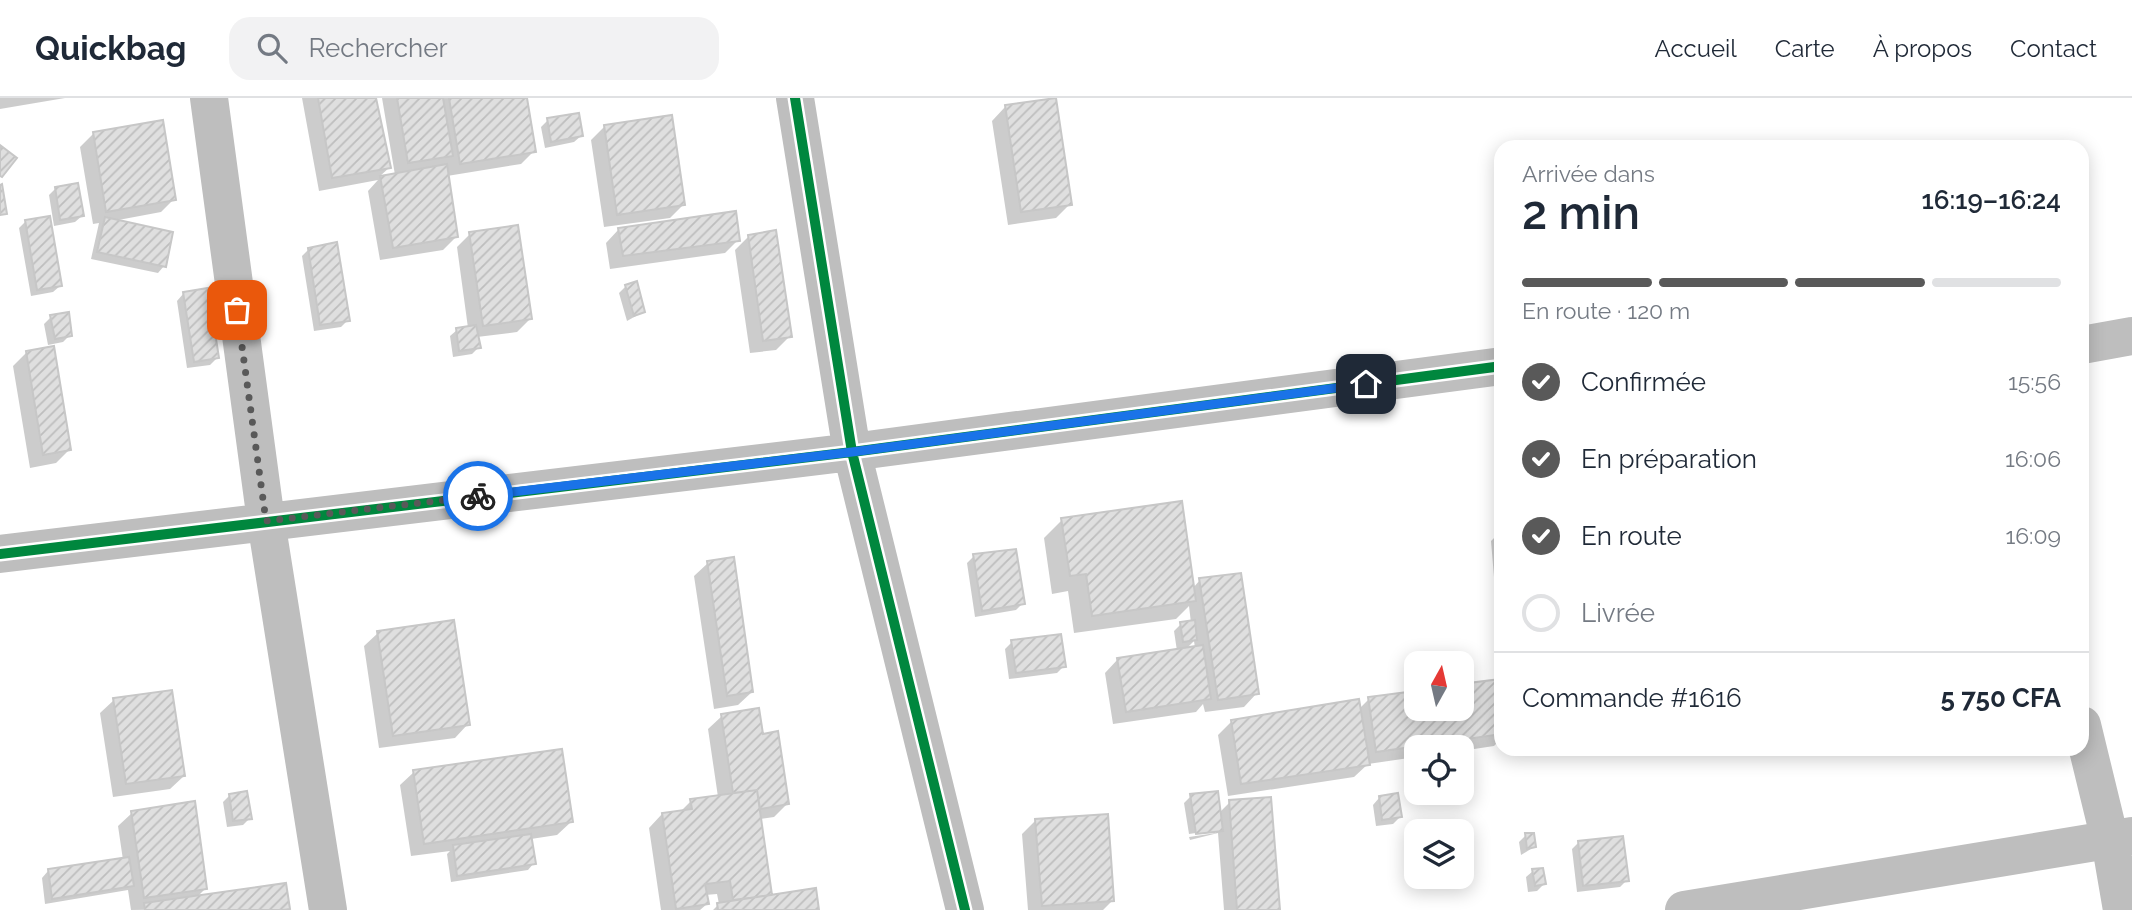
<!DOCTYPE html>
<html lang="fr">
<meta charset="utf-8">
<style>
:root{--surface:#fff;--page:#f2f2f3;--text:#1f2937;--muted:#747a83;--line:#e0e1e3;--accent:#595959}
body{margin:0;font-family:Raleway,sans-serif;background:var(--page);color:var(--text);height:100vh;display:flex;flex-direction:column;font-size:26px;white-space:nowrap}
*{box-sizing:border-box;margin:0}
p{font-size:23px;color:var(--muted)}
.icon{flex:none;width:38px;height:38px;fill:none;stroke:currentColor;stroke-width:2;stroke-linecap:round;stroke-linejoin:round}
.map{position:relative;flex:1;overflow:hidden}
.details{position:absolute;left:1494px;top:42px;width:595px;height:616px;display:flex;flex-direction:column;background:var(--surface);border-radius:21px;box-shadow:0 4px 18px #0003}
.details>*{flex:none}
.needle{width:46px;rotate:8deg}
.tools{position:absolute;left:1404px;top:553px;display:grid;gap:14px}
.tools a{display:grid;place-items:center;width:70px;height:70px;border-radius:14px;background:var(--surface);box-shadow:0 4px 18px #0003;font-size:35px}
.pin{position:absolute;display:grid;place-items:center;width:60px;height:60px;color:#fff;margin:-30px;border-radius:14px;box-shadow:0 4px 10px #0006}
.courier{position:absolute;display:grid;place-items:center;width:70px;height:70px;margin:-35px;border:5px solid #1a73e8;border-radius:50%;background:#fff;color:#222;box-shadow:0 2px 9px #0007}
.headline em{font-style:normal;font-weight:600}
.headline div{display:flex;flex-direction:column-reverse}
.headline{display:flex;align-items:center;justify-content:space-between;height:119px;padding:0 28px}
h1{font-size:46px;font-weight:600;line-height:52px}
.bar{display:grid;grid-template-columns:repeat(4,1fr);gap:10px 7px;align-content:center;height:84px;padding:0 28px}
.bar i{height:9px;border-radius:5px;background:var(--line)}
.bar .active{background:var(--accent)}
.bar p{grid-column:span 4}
.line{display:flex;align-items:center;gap:18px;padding:0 28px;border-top:2px solid var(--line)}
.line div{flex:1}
ol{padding:0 28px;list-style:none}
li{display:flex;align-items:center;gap:21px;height:77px}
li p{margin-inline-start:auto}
li .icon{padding:7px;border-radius:50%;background:var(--accent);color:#fff;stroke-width:4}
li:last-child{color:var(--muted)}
li i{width:38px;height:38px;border:4px solid var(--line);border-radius:50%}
header{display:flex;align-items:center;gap:42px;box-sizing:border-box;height:98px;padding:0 35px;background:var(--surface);border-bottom:2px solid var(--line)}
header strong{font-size:33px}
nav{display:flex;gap:38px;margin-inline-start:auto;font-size:24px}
.search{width:490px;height:63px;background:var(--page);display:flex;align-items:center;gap:18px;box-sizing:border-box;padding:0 24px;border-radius:21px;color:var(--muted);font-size:26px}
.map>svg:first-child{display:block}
.shadow{fill:#0003;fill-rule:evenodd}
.building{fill:url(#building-hatch);stroke:#c7c7c7;stroke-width:2}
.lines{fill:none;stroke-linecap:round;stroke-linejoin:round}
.minor{stroke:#bebebe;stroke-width:38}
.cycleway-casing{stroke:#fff;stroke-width:15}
.cycleway{stroke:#00873e;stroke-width:10}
.done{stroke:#595959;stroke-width:7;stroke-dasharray:0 12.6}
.route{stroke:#1a73e8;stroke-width:9}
</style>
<header>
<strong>Quickbag</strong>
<div class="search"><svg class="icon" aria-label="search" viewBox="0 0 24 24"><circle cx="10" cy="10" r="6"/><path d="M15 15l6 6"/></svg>Rechercher</div>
<nav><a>Accueil</a><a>Carte</a><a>À propos</a><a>Contact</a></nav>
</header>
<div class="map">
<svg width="2132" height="812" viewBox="0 0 2132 812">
<defs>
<pattern id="building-hatch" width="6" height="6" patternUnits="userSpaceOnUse" patternTransform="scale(1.75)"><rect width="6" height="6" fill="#dfdfdf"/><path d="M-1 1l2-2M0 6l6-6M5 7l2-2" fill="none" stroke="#bebebe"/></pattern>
</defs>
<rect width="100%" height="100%" fill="#fff"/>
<path class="shadow" d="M0,0H65L0,11Z
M302,0H374L390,69L379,79L395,77L382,0H525L534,53L521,66L447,78L456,139L443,152L380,162L368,93L378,82L319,93Z
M1005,9L1070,106L1056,120L1008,127L992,23Z
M548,22L581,38L574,44L545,50L541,29Z
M605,28L684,106L670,120L604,129L591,42Z
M94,35L174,101L161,114L113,123L164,168L158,175L91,161L99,125L93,126L80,49Z
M56,90L82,118L75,124L54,128L49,97Z
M26,123L60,188L53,194L31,198L19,130Z
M619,131L738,142L725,155L610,171L606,145Z
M470,136L530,221L517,234L477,239L479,249L472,256L453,259L450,238L457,232L468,230L457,149Z
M749,138L790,238L776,252L750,255L735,152Z
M309,151L348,222L341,229L314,233L302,158Z
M626,188L643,214L627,223L619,195Z
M183,196L217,260L210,267L187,270L177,203Z
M51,219L70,237L63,244L48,247L44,226Z
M27,254L69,352L56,365L30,370L13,268Z
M1062,422L1193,490L1200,482L1257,595L1244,609L1205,614L1203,606L1196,614L1113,626L1105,575L1118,561L1177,553L1174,533L1181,526L1191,525L1189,508L1176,521L1074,535L1068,493L1052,496L1044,440ZM1194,543L1195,550L1186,551Z
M1498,436H1502V502L1496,503L1491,443Z
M974,458L1023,505L1016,512L975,519L967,465Z
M708,465L752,594L738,607L714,611L694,478Z
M1502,514V565L1494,522Z
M378,535L468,626L455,640L379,650L364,548Z
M1012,544L1064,568L1057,575L1009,581L1005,551Z
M1500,583L1502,640L1494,648L1461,653V649H1416V659L1368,666L1354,679L1228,698L1218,637L1232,623L1359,611L1369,601L1416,611H1461Z
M114,602L184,678L170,691L113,699L100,615Z
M722,618L761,638L787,706L774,719L760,721L771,799L818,812H713L719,806L717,796L705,797L707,806L700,812H661L649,730L662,716L680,714L691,703L718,699L708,631Z
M414,674L571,724L557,737L531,741L534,765L528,772L451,784L447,756L450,753L411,758L400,687Z
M230,697L250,720L243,727L227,729L223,704Z
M1191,698L1219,715L1230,704L1278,812H1224L1218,735L1190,742L1189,739L1216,735V732L1189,736L1184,705Z
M1379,700L1400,719L1393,726L1376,728L1373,707Z
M132,715L206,790L197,799L288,810L131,812L128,792L45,806L42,780L48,773L123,762L118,728Z
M1036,722L1113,802L1103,812H1028L1022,736Z
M1526,737L1534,749L1521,757L1519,744Z
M1579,744L1627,782L1620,789L1577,794L1572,751Z
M1533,773L1544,786L1537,793L1528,794L1526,779Z"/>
<path class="building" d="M318,0H376L391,70L332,80Z
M397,0H443L453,58L408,65Z
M449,0H527L536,54L460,66Z
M1056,0L1072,107L1021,114L1005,7Z
M579,15L583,38L551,44L547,20Z
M672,17L685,107L617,117L604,27Z
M163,22L176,102L106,114L93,34Z
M0,47L17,60L2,79L0,78Z
M447,66L458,139L393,150L380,78Z
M78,85L84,118L60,122L55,89Z
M2,86L7,116L0,117V87Z
M736,113L740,143L623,158L618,130Z
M50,118L62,188L37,192L25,122Z
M105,119L173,134L166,169L97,154Z
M518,127L532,221L483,228L469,134Z
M776,132L792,239L763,243L748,137Z
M337,144L350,223L320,227L308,150Z
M637,183L645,214L634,218L625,187Z
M208,190L219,260L194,264L183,194Z
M69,214L72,238L55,241L50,217Z
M476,227L481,250L459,253L456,230Z
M54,248L71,352L43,357L26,253Z
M1182,403L1196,503L1092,518L1086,476L1070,478L1061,420Z
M1016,451L1025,506L982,513L973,456Z
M734,459L753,594L727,598L707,463Z
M1241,475L1259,596L1218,602L1199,480Z
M454,522L470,627L393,638L377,533Z
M1195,522L1197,542L1183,544L1180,524Z
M1061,536L1066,569L1016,575L1011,542Z
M1203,547L1211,601L1126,614L1117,560Z
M1501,581L1502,636L1376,654L1368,599L1416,593V611H1461V586Z
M172,592L185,678L126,686L113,600Z
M1359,601L1370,667L1241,686L1231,622Z
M759,610L763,636L778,633L789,706L760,711L757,692L733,695L721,616Z
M562,651L573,724L424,746L413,672Z
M757,692L772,797L733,802L730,783L705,786L709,806L676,811L662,715L692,711L690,701Z
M247,693L252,721L233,723L229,696Z
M1218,693L1223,733L1196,736L1190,696Z
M1398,695L1402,719L1382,722L1379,698Z
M1271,699L1280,812H1237L1229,702Z
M195,703L207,791L144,800L131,713Z
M1108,716L1114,803L1042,808L1035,721Z
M1525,735H1534L1536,749L1527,751Z
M531,736L536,766L457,778L453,747Z
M1623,738L1629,783L1583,788L1578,743Z
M129,759L134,788L52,801L48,771Z
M1543,770L1546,786L1535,788L1532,771Z
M286,785L290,811L283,812H145L144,805Z
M816,790L819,812H718L717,805Z"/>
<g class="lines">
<path class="minor" d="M209,0L266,423L328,812
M795,0L852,354L965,812
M2082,247L2132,238
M0,456L852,354L1502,268
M2082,627L2110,742L2122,812
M1684,812L2132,738"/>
<g class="cycleway-casing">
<path id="cycleway" d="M795,0L852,354L965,812
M0,456L852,354L1502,268"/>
</g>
<use href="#cycleway" class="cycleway"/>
</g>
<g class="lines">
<path class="done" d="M237,212L266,423L478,398"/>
<path class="route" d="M478,398L852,354L1366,286"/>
</g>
</svg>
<div class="tools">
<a><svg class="needle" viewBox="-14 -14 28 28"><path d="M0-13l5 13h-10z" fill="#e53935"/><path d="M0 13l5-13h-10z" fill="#747a83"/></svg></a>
<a><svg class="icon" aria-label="locate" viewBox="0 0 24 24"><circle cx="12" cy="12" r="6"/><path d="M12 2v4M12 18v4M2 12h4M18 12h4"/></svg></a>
<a><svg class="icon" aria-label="layers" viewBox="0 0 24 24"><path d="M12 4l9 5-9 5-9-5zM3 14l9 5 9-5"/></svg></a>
</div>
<div class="pin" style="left:237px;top:212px;background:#ea580c"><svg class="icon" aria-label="bag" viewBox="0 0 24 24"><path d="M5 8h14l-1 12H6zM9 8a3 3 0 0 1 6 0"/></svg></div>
<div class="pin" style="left:1366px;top:286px;background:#1f2937"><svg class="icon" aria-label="home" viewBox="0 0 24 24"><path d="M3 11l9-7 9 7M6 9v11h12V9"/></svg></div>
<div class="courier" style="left:478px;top:398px"><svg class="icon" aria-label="bike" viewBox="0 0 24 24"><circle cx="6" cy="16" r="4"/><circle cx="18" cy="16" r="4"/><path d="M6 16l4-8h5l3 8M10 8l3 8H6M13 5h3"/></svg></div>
<section class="details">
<div class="headline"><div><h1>2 min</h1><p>Arrivée dans</p></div><em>16:19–16:24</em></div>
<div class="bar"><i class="active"></i><i class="active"></i><i class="active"></i><i></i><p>En route · 120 m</p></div>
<ol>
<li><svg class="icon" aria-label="check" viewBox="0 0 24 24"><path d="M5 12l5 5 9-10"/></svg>Confirmée<p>15:56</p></li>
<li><svg class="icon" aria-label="check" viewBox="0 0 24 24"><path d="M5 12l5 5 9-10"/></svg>En préparation<p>16:06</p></li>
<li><svg class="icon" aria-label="check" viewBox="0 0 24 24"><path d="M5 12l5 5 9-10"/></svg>En route<p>16:09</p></li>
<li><i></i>Livrée</li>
</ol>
<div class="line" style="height:91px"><div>Commande #1616</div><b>5 750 CFA</b></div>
</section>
</div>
